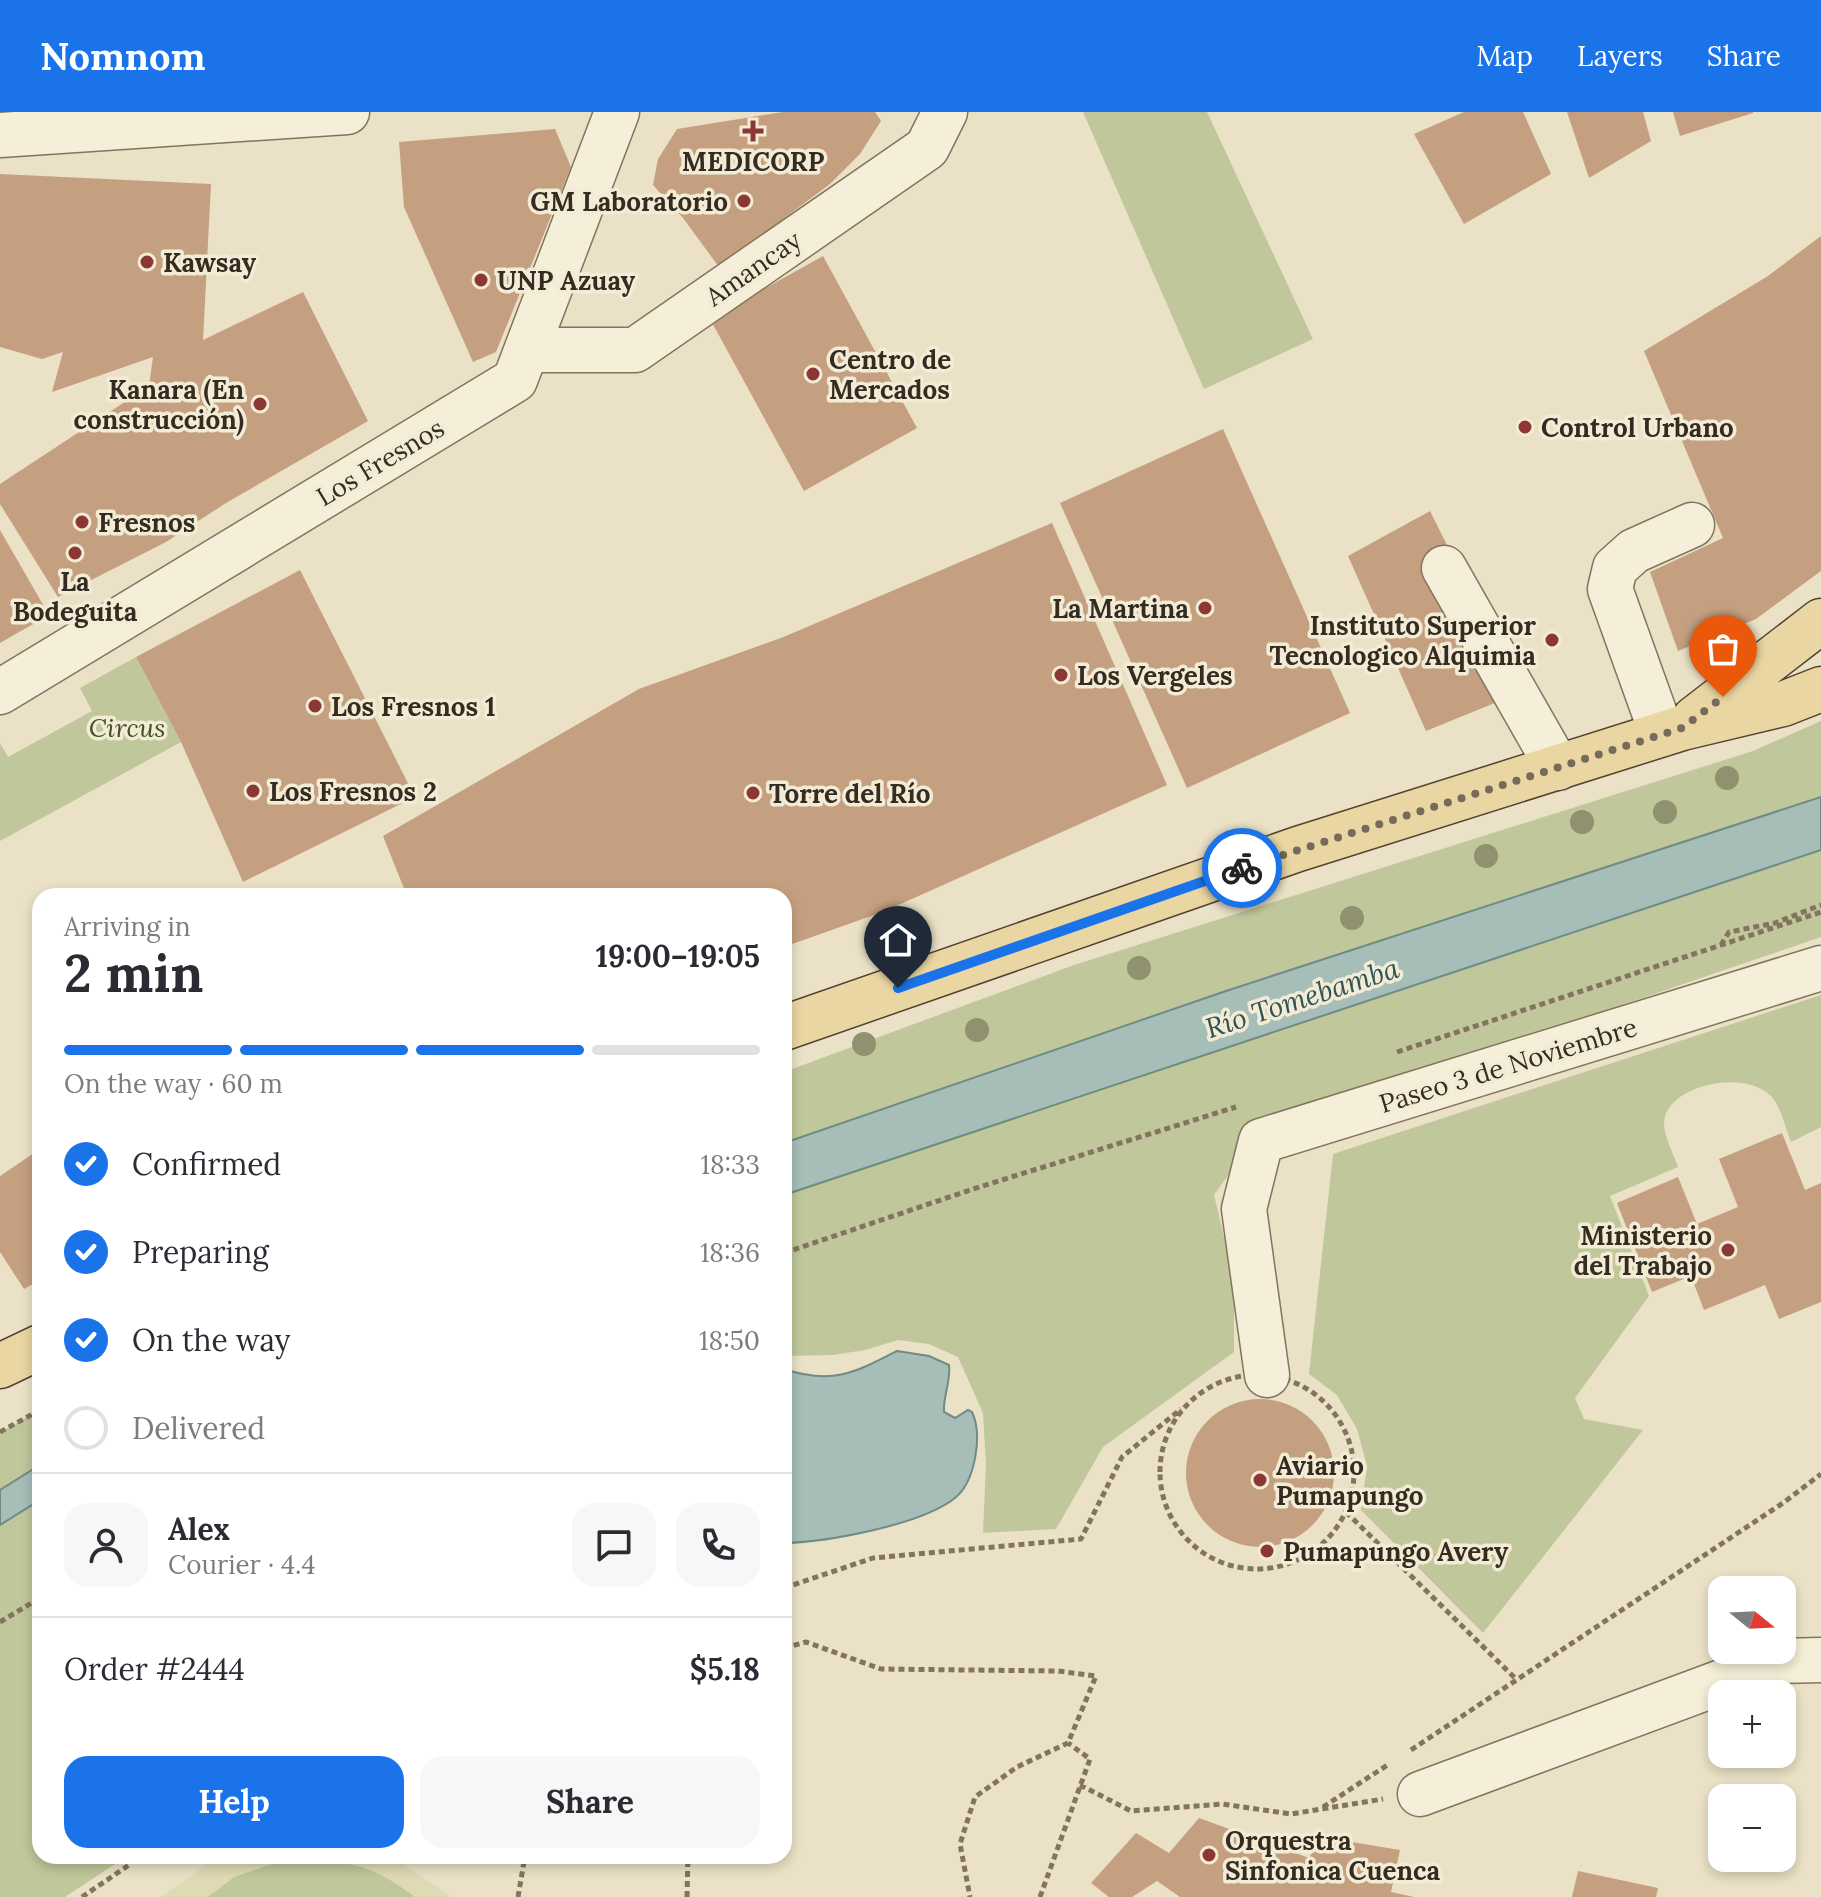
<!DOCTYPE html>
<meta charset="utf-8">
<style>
:root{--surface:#fff;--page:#f7f7f7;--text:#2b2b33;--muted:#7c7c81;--line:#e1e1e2;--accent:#1a73e8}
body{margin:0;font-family:Lora,serif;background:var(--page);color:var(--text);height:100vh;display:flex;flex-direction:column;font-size:30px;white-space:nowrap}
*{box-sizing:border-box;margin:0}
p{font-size:26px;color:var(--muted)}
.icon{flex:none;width:44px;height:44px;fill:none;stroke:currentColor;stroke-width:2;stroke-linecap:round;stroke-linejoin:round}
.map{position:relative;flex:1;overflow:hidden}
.drawer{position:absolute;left:32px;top:776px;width:760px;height:976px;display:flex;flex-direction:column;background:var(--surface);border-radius:24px;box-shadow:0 4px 12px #0003}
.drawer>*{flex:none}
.needle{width:52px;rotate:108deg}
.buttons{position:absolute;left:1708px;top:1464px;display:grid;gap:16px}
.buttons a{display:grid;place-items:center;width:88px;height:88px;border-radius:16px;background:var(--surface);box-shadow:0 4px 12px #0003;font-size:40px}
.pin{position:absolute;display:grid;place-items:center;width:68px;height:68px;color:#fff;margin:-82px -34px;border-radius:50% 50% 50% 0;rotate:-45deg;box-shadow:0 0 8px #0007}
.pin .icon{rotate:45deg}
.courier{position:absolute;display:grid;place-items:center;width:80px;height:80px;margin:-40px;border:6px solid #1a73e8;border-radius:50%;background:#fff;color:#222;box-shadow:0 2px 10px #0007}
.summary em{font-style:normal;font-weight:700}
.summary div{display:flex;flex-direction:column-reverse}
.summary{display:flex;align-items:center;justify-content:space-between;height:136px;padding:0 32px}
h1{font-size:52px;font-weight:700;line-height:60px}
.bar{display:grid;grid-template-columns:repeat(4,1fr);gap:12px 8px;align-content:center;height:96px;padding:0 32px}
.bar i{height:10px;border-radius:6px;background:var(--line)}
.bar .active{background:var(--accent)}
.bar p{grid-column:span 4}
.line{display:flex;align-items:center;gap:20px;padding:0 32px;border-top:2px solid var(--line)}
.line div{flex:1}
.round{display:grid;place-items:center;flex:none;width:84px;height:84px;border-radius:24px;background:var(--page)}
ol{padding:0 32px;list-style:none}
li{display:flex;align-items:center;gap:24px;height:88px}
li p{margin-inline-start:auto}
li .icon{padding:8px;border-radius:50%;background:var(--accent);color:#fff;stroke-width:4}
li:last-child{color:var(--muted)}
li i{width:44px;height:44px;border:4px solid var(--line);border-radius:50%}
.button{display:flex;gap:16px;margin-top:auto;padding:16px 32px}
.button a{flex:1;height:92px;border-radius:24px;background:var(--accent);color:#fff;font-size:32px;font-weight:700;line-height:92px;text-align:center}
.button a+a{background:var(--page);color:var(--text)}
header{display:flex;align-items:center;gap:48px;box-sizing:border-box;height:112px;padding:0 40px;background:var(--accent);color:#fff}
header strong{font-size:38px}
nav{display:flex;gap:44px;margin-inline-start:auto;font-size:28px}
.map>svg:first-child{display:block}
.farmland{fill:#dfdab4}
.green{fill:#bfc79b}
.water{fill:#a7beb8;stroke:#6f8b85;stroke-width:2}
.building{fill:#c4a080}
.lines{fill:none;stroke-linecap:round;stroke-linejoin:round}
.minor-casing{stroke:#83745e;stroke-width:47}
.major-casing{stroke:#524231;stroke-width:47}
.path{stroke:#83745e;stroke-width:5;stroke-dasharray:6 4;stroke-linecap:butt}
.minor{stroke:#f5eed8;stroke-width:44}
.major{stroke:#e9d6a2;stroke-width:44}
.tree{fill:#8f916f}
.done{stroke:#746b5a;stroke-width:8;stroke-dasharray:0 14.4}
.route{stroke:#1a73e8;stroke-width:10}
.poi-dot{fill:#8c3733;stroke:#f2ebd5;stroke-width:3}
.labels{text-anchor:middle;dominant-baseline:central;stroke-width:7;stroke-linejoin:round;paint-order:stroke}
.poi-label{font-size:26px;font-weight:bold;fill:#352b20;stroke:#f2ebd5;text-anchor:start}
.street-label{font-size:26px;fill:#352b20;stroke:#f2ebd5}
.park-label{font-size:26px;font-style:italic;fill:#444f28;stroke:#f2ebd5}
.water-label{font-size:28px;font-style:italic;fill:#315353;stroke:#f2ebd5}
</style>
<header>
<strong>Nomnom</strong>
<nav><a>Map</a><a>Layers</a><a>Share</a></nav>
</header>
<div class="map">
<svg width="1821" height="1785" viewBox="0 0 1821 1785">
<rect width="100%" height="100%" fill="#eae1c6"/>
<path class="farmland" d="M219,1744H391L452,1785H161Z"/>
<path class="green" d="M1083,0H1207L1313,227L1204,277Z
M136,545L181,630L0,729V631L8,645L92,599L80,576Z
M1821,609V685L1226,879L784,1031V960L1074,853L1753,639Z
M1821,738V825L1382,975L1251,1031L1214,1083L1234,1167V1240L1103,1335L1056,1417L983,1421L986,1352L983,1301L958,1245L929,1232L898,1228L865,1238L833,1243L784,1244V1083Z
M1821,883V1015L1791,1030C1786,1017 1782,1000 1775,989C1751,953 1662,973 1664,1013C1665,1026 1674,1043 1678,1055L1610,1084L1649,1184L1575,1286L1584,1307L1643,1318L1483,1521L1361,1398L1367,1354L1357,1317L1337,1283L1309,1262L1333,1042Z
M40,1298V1353L0,1378V1320Z
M40,1388V1744H122L121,1748L65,1785H0V1413Z
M284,1748C342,1748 368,1749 415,1785H208L234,1765Z"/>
<path class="water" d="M1821,685V738L784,1083V1031L1226,879Z
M897,1239L929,1244L949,1253C951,1269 943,1284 944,1300L955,1306L968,1298L972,1300C983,1323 975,1370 955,1386C921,1413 827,1430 784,1431V1257C832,1273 854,1261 897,1239Z
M40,1353V1388L0,1413V1378Z"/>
<path class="building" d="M783,0H875L881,9L860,42L830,72L719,155L683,106L653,73L658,47L677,17Z
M1464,0H1523L1551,62L1464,112L1414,22Z
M1567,0H1643L1651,29L1589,66Z
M1673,0H1753V1L1680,24Z
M555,17L571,55L496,240L473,250L404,95L399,30Z
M0,62L211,72L203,228L303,180L368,309L226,391L166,430L58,485L0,392V372L149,274L153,245L52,280L63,240L42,247L0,235Z
M1821,124V459L1756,507L1678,539L1650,460L1723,426L1644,239L1768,164Z
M823,144L917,316L804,379L710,207Z
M1223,317L1350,601L1187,676L1060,391Z
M1430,399L1460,459L1534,575L1426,619L1348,444Z
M1052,411L1167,673L885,799L784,835V784H407L383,724L639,577L781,526Z
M0,418L49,503L0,531Z
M300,458L415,685L243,770L181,630L136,545Z
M1782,1021L1805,1078L1821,1071V1190L1779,1207L1765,1173L1704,1198L1691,1164L1652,1180L1617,1091L1678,1065L1697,1112L1738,1095L1719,1047Z
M40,1037V1168L24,1177L0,1140V1064Z
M1186 1361a74 74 0 1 1 148 0a74 74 0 1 1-148 0Z
M1199,1706L1309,1746L1321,1725L1400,1738L1391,1780L1414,1785H1180L1157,1769L1132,1785H1109L1091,1771L1136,1721L1169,1741Z
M1578,1759L1658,1776L1656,1785H1572Z"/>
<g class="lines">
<g class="minor-casing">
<path id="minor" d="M0,23L347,0
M527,238H635L927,36L945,0
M1444,456L1558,656
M0,580L515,268L617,0
M1662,622L1610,477L1615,456L1634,439L1692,413
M1267,1263L1244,1097L1261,1029L1821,856
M1420,1682L1778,1549L1821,1548"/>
</g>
<g class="major-casing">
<path id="major" d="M1694,607L1821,509
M784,916L1298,737L1682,616L1783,592L1821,577
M0,1254L40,1235"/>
</g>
<path class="path" d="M1721,833L1729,820L1775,811L1821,793
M1397,940L1821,800
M784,1141L973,1077L1236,995
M1160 1360a97 97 0 1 1 194 0a97 97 0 1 1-194 0Z
M0,1320L40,1298
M1346,1400L1517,1568
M784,1476L873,1446L1081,1427L1122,1345L1181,1297
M0,1510L40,1486
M784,1536L806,1530L881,1557L1058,1559L1096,1564L1068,1631L1017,1655L975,1685L960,1732L970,1785
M1411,1638L1783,1391L1821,1362
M1080,1673L1131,1699L1222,1692L1291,1702L1383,1687
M1323,1695L1389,1652
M82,1785L129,1753L132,1744
M518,1785L525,1744
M687,1785L688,1744
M1040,1785L1090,1647L1068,1631"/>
<use href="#minor" class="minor"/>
<use href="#major" class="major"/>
</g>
<g class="tree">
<circle cx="1727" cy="666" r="12"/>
<circle cx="1665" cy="700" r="12"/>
<circle cx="1582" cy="710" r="12"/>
<circle cx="1486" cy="744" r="12"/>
<circle cx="1352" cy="806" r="12"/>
<circle cx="1139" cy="856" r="12"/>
<circle cx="977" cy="918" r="12"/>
<circle cx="864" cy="932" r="12"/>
</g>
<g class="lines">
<path class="done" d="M1242,756L1682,616L1723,585"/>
<path class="route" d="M898,876L1242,756"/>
</g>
<g class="poi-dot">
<path d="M749 7h8v8h8v8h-8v8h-8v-8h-8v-8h8z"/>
<circle cx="744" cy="89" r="8"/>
<circle cx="147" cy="150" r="8"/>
<circle cx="481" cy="168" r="8"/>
<circle cx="813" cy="262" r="8"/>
<circle cx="260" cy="292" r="8"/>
<circle cx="1525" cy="315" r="8"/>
<circle cx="82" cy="410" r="8"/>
<circle cx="75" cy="441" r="8"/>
<circle cx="1205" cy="496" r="8"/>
<circle cx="1552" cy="528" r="8"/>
<circle cx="1061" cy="563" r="8"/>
<circle cx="315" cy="594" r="8"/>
<circle cx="253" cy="679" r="8"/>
<circle cx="753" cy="681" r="8"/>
<circle cx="1728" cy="1138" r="8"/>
<circle cx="1260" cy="1368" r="8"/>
<circle cx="1267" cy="1439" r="8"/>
<circle cx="1209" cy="1743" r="8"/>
</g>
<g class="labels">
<g class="poi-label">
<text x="753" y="49" text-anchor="middle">MEDICORP</text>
<text x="728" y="89" text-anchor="end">GM Laboratorio</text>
<text x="163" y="150">Kawsay</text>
<text x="497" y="168">UNP Azuay</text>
<text x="829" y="247">Centro de<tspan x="829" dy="30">Mercados</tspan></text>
<text x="244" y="277" text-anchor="end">Kanara (En<tspan x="244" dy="30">construcción)</tspan></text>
<text x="1541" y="315">Control Urbano</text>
<text x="98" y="410">Fresnos</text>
<text x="75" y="469" text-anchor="middle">La<tspan x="75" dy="30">Bodeguita</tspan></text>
<text x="1189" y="496" text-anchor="end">La Martina</text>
<text x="1536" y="513" text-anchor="end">Instituto Superior<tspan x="1536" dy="30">Tecnologico Alquimia</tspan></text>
<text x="1077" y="563">Los Vergeles</text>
<text x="331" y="594">Los Fresnos 1</text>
<text x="269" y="679">Los Fresnos 2</text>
<text x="769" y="681">Torre del Río</text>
<text x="1712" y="1123" text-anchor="end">Ministerio<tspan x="1712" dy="30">del Trabajo</tspan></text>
<text x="1276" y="1353">Aviario<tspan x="1276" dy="30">Pumapungo</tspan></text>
<text x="1283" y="1439">Pumapungo Avery</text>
<text x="1225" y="1728">Orquestra<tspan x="1225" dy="30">Sinfonica Cuenca</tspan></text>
</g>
<g class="street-label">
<text transform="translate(753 156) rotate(-35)">Amancay</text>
<text transform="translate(380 350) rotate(-31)">Los Fresnos</text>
<text transform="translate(1508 953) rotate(-17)">Paseo 3 de Noviembre</text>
</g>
<g class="park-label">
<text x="127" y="615">Circus</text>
</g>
<g class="water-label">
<text transform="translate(1302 886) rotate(-18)">Río Tomebamba</text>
</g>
</g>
</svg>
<div class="buttons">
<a><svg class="needle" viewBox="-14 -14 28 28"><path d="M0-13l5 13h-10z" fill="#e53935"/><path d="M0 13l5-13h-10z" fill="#7c7c81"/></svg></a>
<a>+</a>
<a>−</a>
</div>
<div class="pin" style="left:1723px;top:585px;background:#ea580c"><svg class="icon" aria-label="bag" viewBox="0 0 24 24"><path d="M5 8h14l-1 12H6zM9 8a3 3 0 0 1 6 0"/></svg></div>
<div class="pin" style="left:898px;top:876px;background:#1f2937"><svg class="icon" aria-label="home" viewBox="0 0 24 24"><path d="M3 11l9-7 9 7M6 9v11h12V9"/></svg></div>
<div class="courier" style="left:1242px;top:756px"><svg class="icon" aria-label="bike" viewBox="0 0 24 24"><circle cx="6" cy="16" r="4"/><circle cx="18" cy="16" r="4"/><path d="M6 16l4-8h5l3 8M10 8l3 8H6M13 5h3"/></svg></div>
<section class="drawer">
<div class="summary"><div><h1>2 min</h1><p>Arriving in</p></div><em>19:00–19:05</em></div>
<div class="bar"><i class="active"></i><i class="active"></i><i class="active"></i><i></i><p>On the way · 60 m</p></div>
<ol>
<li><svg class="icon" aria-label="check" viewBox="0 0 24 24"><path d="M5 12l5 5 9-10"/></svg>Confirmed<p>18:33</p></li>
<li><svg class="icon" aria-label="check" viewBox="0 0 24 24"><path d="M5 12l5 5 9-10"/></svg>Preparing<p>18:36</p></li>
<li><svg class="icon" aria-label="check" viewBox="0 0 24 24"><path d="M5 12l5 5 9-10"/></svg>On the way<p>18:50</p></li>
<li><i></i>Delivered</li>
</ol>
<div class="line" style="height:144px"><a class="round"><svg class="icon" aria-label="person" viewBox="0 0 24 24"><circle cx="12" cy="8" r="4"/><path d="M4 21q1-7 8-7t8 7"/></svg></a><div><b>Alex</b><p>Courier · 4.4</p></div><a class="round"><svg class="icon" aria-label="chat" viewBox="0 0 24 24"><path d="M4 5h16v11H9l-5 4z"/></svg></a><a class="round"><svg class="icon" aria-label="phone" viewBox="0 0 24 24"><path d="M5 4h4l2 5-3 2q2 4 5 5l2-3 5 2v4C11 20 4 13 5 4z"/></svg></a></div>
<div class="line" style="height:104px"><div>Order #2444</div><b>$5.18</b></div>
<div class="button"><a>Help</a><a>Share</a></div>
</section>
</div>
